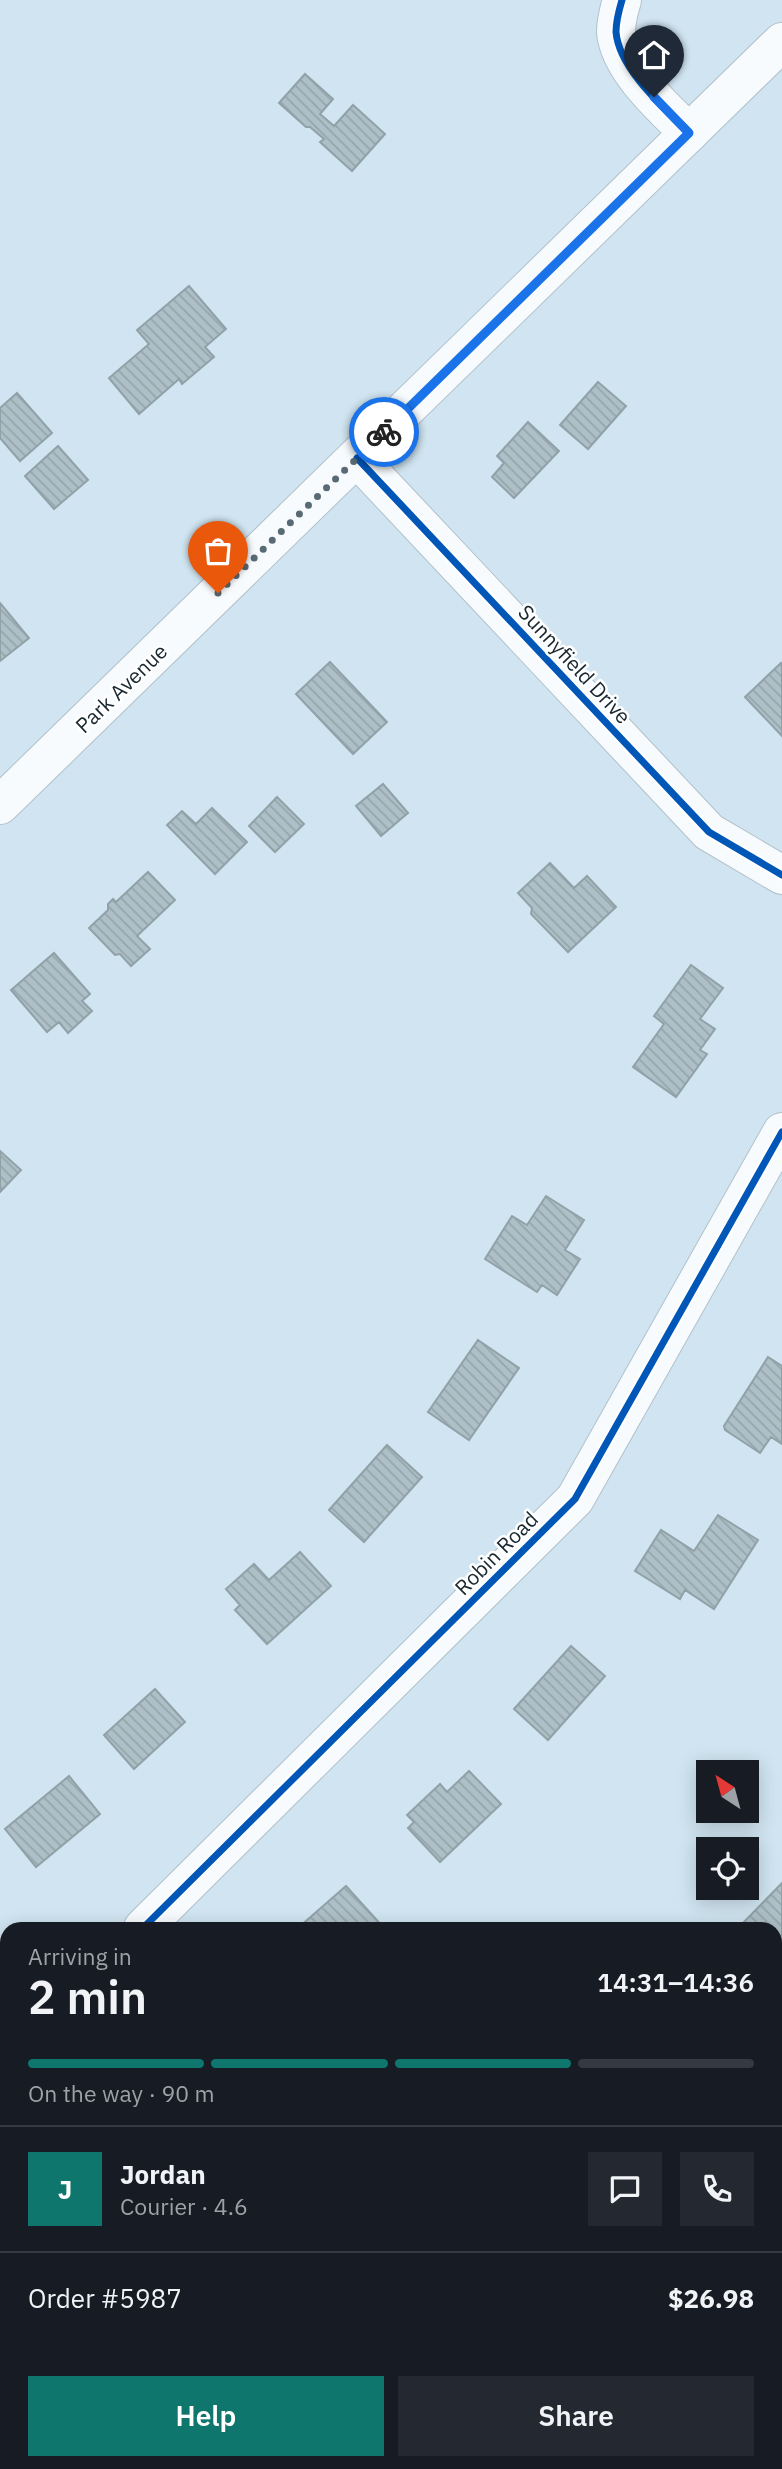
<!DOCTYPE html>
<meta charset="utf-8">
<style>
:root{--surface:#171b24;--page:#242831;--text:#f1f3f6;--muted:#9ea1a6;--line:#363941;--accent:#0f766e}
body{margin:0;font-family:"IBM Plex Sans",sans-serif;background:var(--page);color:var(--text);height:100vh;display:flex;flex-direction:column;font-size:26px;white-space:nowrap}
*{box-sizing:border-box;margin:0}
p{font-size:23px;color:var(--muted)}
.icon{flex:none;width:38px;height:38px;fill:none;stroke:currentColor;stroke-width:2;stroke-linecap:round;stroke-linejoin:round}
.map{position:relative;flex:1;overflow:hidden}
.side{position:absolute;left:0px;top:1922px;width:782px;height:548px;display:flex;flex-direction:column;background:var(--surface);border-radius:21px 21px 0 0;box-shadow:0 4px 18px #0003}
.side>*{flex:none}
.needle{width:46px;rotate:324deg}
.tools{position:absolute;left:696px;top:1760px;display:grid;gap:14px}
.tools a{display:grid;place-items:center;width:63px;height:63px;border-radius:0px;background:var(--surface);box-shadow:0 4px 18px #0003;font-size:35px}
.pin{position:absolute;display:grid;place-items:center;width:60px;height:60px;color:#fff;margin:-72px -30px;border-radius:50% 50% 50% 0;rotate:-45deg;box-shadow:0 0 7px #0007}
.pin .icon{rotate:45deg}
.courier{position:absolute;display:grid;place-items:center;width:70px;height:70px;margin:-35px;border:5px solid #1a73e8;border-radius:50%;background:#fff;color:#222;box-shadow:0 2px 9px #0007}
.summary em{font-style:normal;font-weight:600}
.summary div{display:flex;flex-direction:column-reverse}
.summary{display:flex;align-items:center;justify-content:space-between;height:119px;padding:0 28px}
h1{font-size:46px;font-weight:600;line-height:52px}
.bar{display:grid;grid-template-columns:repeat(4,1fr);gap:10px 7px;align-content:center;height:84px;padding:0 28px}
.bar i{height:9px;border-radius:5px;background:var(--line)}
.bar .selected{background:var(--accent)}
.bar p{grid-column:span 4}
.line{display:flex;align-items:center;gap:18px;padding:0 28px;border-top:2px solid var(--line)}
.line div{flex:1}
.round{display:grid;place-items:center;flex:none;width:74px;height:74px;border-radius:0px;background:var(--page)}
.cta{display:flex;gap:14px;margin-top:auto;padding:14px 28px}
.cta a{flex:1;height:80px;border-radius:0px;background:var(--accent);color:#fff;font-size:28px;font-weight:600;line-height:80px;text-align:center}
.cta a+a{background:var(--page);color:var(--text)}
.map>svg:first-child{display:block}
.building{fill:url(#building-back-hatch);stroke:#90a2a8;stroke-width:2}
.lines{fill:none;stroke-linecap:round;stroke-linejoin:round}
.street-casing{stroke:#b1c1ca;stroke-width:40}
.secondary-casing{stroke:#b1c1ca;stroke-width:40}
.street{stroke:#f8fbfd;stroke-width:38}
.secondary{stroke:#f8fbfd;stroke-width:38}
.cycleway-casing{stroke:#fff;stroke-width:11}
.cycleway{stroke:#0057b8;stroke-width:7}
.done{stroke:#586a73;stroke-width:7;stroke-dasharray:0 12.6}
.route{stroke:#1a73e8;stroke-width:9}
.labels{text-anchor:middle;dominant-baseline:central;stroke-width:5;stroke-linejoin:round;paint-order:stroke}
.street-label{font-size:21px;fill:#18272f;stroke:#fff}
</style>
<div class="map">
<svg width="782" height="2469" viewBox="0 0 782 2469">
<defs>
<pattern id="building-back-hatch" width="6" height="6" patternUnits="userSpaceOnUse" patternTransform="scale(1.75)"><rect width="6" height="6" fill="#aec0c7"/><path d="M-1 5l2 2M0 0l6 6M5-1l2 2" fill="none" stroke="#95a5ab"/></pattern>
</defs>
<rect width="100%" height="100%" fill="#d0e5f1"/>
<path class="building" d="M305,74L333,99L320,114L334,126L353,105L385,134L352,171L320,142L324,139L310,127H306L279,103Z
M189,286L226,329L205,347L214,357L182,384L179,379L139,414L109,378L149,344L137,330Z
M598,382L626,406L588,449L560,425Z
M17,393L52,433L20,461L0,438V408Z
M528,422L559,451L514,498L492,477L504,463L497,456Z
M58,446L88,480L54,509L25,476Z
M0,603L29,638L0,661Z
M330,662L387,722L353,754L296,694Z
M781,663L782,665V736L745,697Z
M383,784L408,813L381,836L356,806Z
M277,797L304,824L275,852L249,826Z
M212,808L247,842L215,874L167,825L182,811L196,824Z
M550,863L574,888L587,876L616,907L568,952L531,914L532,908L518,893Z
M148,872L175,900L137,936L150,949L131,966L120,954L115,955L89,928L108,910V904L113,899L116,902Z
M54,953L90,994L82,1001L92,1011L68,1033L59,1022L47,1032L11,990Z
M691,965L723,988L700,1019L715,1029L700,1050L707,1054L676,1097L633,1067L664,1024L654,1016Z
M0,1151L21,1170L0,1192Z
M546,1196L584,1220L565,1250L580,1259L557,1295L542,1285L537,1292L485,1259L512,1216L527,1225Z
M478,1340L519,1368L469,1440L428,1412Z
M768,1357L782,1366V1444L771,1437L760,1453L725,1430L724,1426Z
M387,1445L422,1477L364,1542L329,1510Z
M718,1515L758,1540L714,1609L685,1590L680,1599L635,1571L661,1530L694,1551Z
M300,1552L331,1586L267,1644L235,1610L240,1605L226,1589L254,1564L269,1580Z
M571,1646L605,1676L548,1740L514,1709Z
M155,1689L185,1722L134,1769L104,1735Z
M469,1771L501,1804L440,1862L408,1828L414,1822L407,1815L440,1784L447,1792Z
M69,1776L100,1814L36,1867L5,1829Z
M782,1883V1947L775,1954V1928H738Z
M346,1886L384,1928H298Z
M782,2034V2112L775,2094V2037Z
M7,2206V2269L0,2261V2212Z
M191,2462H211L216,2469H182Z"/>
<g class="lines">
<g class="street-casing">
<path id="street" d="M622,0C619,10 616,21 616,32C619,69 664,108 689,133
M357,458L709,832L782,875
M143,1928L575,1499L782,1132
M0,2069L7,2062
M361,2462L365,2469"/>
</g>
<g class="secondary-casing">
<path id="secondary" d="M0,805L782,42"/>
</g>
<use href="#street" class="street"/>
<use href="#secondary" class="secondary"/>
<g class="cycleway-casing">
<path id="cycleway" d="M622,0C619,10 616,21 616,32C619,69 664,108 689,133
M357,458L709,832L782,875
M143,1928L575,1499L782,1132"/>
</g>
<use href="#cycleway" class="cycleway"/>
</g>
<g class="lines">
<path class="done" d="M218,593L384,432"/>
<path class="route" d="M384,432L689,133L654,97"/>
</g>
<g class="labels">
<g class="street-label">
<text transform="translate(575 664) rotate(47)">Sunnyfield Drive</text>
<text transform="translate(121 688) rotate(-44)">Park Avenue</text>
<text transform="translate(496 1553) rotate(-45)">Robin Road</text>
</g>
</g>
</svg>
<div class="tools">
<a><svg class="needle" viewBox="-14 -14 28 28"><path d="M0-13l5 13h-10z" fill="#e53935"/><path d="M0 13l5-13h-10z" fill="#9ea1a6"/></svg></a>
<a><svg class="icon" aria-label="locate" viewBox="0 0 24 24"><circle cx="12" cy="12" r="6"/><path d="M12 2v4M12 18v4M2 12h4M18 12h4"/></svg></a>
</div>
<div class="pin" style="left:218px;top:593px;background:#ea580c"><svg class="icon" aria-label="bag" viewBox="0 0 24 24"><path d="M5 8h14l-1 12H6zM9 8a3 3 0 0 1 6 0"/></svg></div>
<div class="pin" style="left:654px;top:97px;background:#1f2937"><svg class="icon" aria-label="home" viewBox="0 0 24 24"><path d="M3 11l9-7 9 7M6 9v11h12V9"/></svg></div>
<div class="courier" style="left:384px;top:432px"><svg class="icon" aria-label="bike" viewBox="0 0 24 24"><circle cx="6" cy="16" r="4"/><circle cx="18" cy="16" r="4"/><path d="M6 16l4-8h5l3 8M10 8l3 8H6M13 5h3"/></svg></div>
<section class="side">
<div class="summary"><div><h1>2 min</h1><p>Arriving in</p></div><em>14:31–14:36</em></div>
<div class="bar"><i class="selected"></i><i class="selected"></i><i class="selected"></i><i></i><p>On the way · 90 m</p></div>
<div class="line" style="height:126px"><b class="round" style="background:var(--accent);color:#fff">J</b><div><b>Jordan</b><p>Courier · 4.6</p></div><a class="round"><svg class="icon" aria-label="chat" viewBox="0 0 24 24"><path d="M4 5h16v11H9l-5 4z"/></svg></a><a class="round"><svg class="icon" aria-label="phone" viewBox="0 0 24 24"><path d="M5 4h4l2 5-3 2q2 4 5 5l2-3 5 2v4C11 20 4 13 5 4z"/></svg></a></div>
<div class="line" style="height:91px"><div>Order #5987</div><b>$26.98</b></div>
<div class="cta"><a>Help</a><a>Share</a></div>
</section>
</div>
